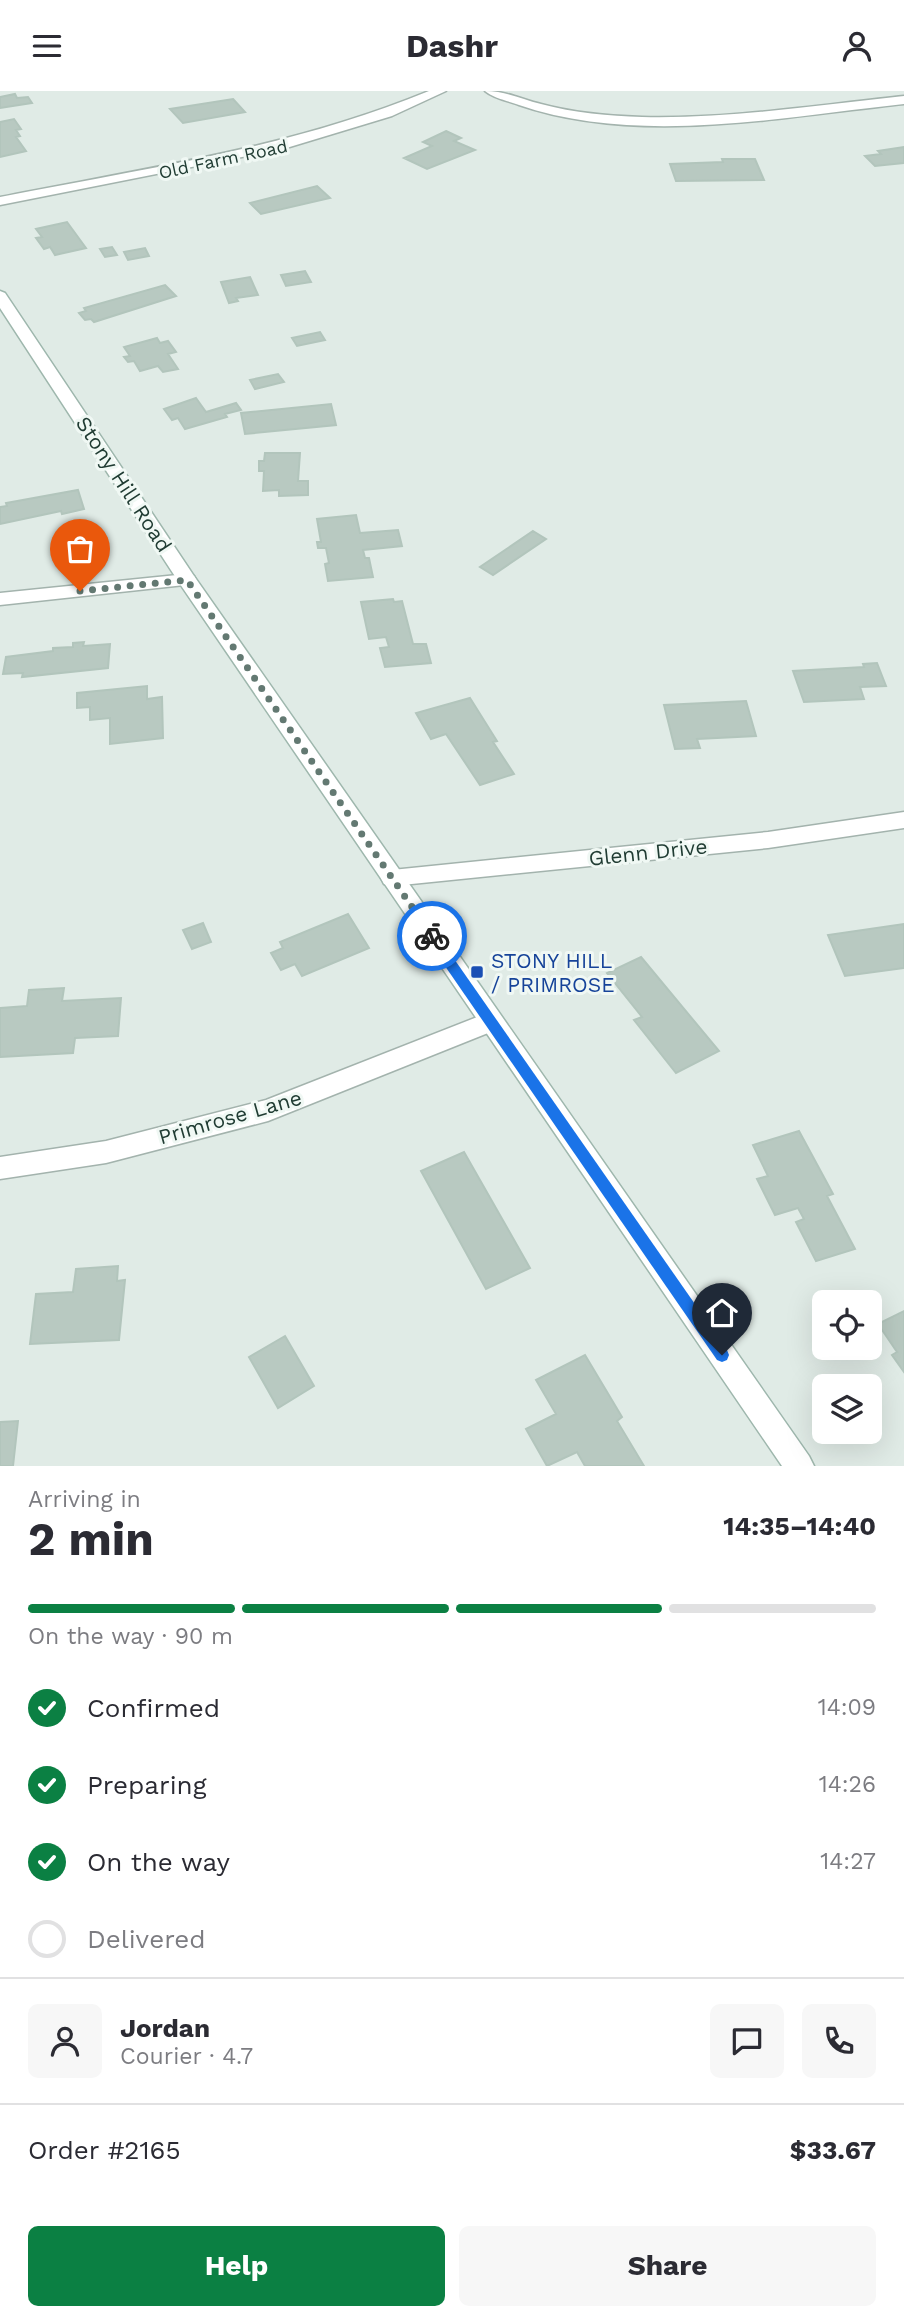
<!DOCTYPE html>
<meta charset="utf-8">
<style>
:root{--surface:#fff;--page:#f7f7f7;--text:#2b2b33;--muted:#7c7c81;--line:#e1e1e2;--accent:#0b8043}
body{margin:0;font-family:"Work Sans",sans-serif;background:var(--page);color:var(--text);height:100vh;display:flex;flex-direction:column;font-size:26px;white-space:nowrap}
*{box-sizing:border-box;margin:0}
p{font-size:23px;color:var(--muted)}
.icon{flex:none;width:38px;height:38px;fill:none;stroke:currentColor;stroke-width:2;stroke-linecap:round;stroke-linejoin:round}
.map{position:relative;height:1375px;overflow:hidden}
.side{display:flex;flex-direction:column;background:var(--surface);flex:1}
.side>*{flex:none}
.controls{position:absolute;left:812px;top:1199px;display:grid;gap:14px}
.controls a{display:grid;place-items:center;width:70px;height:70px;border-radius:10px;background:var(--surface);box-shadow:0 7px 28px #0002;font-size:35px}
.pin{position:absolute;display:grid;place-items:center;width:60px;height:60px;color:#fff;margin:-72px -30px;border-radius:50% 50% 50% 0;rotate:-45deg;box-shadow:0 0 7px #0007}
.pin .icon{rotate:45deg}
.courier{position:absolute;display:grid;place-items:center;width:70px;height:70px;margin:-35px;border:5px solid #1a73e8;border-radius:50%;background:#fff;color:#222;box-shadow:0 2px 9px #0007}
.overview em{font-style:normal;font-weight:700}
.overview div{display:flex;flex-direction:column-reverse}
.overview{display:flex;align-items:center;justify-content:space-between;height:119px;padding:0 28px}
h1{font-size:46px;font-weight:700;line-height:52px}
.bar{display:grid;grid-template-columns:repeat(4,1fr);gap:10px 7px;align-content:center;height:84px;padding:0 28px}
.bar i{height:9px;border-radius:5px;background:var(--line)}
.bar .selected{background:var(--accent)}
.bar p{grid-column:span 4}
.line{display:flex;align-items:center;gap:18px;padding:0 28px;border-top:2px solid var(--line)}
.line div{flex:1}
.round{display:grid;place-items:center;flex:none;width:74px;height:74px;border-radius:10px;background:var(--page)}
ol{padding:0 28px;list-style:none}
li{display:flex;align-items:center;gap:21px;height:77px}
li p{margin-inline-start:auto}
li .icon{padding:7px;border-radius:50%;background:var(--accent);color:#fff;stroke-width:4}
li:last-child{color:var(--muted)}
li i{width:38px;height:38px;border:4px solid var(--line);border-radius:50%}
.button{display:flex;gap:14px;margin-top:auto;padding:14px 28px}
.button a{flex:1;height:80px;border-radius:10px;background:var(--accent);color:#fff;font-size:28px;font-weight:700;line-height:80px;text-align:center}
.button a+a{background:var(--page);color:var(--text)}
header{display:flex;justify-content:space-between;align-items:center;height:91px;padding:0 28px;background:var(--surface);font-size:32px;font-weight:700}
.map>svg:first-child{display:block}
.building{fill:#b8c9c1;stroke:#b2c5bc;stroke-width:2}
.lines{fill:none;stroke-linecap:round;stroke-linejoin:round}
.minor-casing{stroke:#a3b3ad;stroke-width:3}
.tertiary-casing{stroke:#a3b3ad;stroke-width:3}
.secondary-casing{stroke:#9eb7ad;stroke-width:3}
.minor{fill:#fff;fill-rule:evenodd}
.tertiary{fill:#fff;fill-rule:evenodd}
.secondary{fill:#fff;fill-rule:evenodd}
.route{fill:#1a73e8}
.done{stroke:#637972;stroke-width:7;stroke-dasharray:0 12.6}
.transit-dot{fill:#1a4fb4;stroke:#f0f8f4;stroke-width:2.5}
.labels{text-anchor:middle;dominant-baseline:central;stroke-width:6;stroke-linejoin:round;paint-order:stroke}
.far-street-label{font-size:18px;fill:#203c33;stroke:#f0f8f4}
.street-label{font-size:21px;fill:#203c33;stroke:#f0f8f4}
.transit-label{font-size:21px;fill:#164399;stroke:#f0f8f4;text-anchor:start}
</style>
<header><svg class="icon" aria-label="menu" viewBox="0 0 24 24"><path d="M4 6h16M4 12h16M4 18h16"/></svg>Dashr<svg class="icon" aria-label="person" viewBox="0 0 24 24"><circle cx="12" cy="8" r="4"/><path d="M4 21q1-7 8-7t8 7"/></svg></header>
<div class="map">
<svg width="904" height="1375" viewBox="0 0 904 1375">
<rect width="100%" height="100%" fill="#e0ebe6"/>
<path class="building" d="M15,3L17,7L28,6L32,12L0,17V6Z
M233,8L245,21L183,32L170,18Z
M14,28L21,38L16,39L20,45L16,46L26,60L0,66V31Z
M446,40L461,47L454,50L475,59L427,78L404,67L432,55L423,51Z
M904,56V72L875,75L865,65L881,63L878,60Z
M722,68H755L764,89L676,90L670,73L723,71Z
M317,95L330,107L261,123L250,112Z
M67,131L86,157L55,164L50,156L44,158L36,147L42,146L36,138Z
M112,156L117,164L105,166L100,158Z
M145,157L149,165L128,169L124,161Z
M305,180L311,191L286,195L281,184Z
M250,186L258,204L236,207L238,210L229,212L221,191Z
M165,194L176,205L94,231L91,228L85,229L79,222L86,220L84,217Z
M320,241L325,249L297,255L292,247Z
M157,247L160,252L168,250L176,261L168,263L178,278L163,281L158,275L140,280L134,270L128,271L124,266L130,265L124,256Z
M278,283L284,291L255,298L250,289Z
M196,307L206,321L236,312L241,319L225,323L227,326L185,338L178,327L172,329L164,318Z
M331,313L336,334L245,343L241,322Z
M265,362H300L298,390H308V404L279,405V399L263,400L264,380H259V370H264Z
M78,399L84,418L62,423L61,420L0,433V416L7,415L6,412Z
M356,424L360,442L398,439L402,455L363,459L365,467H369L373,486L328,490L325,473L329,472L326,457H318L317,451H321L317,428Z
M533,440L546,448L493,484L480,476Z
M393,508L394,511L402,510L413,553H426L431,572L385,576L380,557L389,556L386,546L369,548L361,511Z
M84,551L83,555L110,553L108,577L22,586L23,582L3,583L6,566L53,560V557L73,556V552Z
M877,572L886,595L860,596L864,608L804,611L793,580L864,576L863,573Z
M147,595V608L162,606L163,647L110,653V627L90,629V616L77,617V602Z
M470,607L497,650L493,651L514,683L480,694L446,643L431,648L416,622Z
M746,610L756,645L697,648L700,657L675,658L664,614Z
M348,823L369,857L302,885L295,873L281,879L271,862L283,857L280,851Z
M203,832L211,851L192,858L183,839Z
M904,833V877L845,885L828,844Z
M641,866L719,960L676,982L634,929L642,926L607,882Z
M64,897L62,910L121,907L118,945L75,947L73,962L0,966V917L27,915L29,899Z
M799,1040L833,1103L827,1105L855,1158L816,1170L796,1131L804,1128L798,1117L775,1124L757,1088L768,1085L753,1054Z
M464,1061L530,1177L486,1198L421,1080Z
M118,1175L117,1190L125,1189L119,1249L30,1253L36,1203L73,1201L76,1178Z
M904,1220V1281L892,1264L897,1261L878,1233Z
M285,1245L314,1295L278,1317L249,1266Z
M585,1264L622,1326L617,1330L644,1375H585L577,1361L547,1375L526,1338L556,1323L536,1289Z
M18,1330L13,1375H0V1331Z"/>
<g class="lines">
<g class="minor-casing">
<path id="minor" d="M429,0H446L392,25L283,58L0,114V106C146,77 291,57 429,0Z
M485,0C506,0 521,8 541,13C574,22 609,25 642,26C730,28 817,14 904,5V13C782,26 638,55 519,14C508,10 493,7 485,0Z
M187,483L194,485L196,489L194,493L0,514V502Z
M490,921L498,924L502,931L498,938L268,1030L106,1072L0,1088V1066L106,1050L266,1009Z"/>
</g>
<g class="tertiary-casing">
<path id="tertiary" d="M904,721V737L768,757L392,795L384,793L381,787L384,781L392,779L768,741Z"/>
</g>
<g class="secondary-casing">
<path id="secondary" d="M0,200L5,202L194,485L809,1365L814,1375H782L180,493L0,217Z"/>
</g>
<use href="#minor" class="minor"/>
<use href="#tertiary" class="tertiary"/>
<use href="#secondary" class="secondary"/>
</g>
<path class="route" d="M432,840L436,842L727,1259L729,1264L727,1269L722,1271L717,1269L427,849V842Z"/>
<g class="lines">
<path class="done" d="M80,500L187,489L432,845"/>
</g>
<rect class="transit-dot" x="470" y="874" width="14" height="14" rx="3.5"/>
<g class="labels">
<g class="far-street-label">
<text transform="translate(223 68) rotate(-12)">Old Farm Road</text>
</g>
<g class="street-label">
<text transform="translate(124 393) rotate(57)">Stony Hill Road</text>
<text transform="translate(648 761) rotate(-6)">Glenn Drive</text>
<text transform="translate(230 1026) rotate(-16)">Primrose Lane</text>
</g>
<g class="transit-label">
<text x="491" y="869">STONY HILL<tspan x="491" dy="24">/ PRIMROSE</tspan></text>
</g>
</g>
</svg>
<div class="controls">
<a><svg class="icon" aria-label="locate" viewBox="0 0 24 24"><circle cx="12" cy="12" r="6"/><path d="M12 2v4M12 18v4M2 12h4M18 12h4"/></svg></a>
<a><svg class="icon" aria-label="layers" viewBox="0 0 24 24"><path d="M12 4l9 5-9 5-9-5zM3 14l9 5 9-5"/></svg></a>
</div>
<div class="pin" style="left:80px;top:500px;background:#ea580c"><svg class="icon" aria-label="bag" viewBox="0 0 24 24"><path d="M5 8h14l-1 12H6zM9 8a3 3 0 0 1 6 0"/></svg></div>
<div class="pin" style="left:722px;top:1264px;background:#1f2937"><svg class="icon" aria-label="home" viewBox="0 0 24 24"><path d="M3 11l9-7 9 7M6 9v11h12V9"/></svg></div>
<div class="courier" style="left:432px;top:845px"><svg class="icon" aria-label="bike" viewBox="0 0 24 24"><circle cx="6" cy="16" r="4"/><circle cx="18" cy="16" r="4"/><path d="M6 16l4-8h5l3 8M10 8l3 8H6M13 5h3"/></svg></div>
</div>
<section class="side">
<div class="overview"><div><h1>2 min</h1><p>Arriving in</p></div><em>14:35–14:40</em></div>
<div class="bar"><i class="selected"></i><i class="selected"></i><i class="selected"></i><i></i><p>On the way · 90 m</p></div>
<ol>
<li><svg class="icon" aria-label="check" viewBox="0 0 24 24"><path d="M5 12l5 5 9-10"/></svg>Confirmed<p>14:09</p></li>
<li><svg class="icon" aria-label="check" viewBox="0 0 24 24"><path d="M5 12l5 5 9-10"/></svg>Preparing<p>14:26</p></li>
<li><svg class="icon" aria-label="check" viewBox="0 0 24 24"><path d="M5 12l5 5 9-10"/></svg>On the way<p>14:27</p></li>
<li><i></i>Delivered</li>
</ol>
<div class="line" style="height:126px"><a class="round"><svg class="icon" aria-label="person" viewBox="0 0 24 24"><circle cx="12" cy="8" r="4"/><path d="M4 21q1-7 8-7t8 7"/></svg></a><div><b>Jordan</b><p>Courier · 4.7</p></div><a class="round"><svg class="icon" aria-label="chat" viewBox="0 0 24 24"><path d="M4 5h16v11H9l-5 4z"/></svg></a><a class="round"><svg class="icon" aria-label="phone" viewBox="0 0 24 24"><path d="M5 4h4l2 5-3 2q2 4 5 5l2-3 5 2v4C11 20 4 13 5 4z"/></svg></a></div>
<div class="line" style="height:91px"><div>Order #2165</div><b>$33.67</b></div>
<div class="button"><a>Help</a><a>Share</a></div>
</section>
